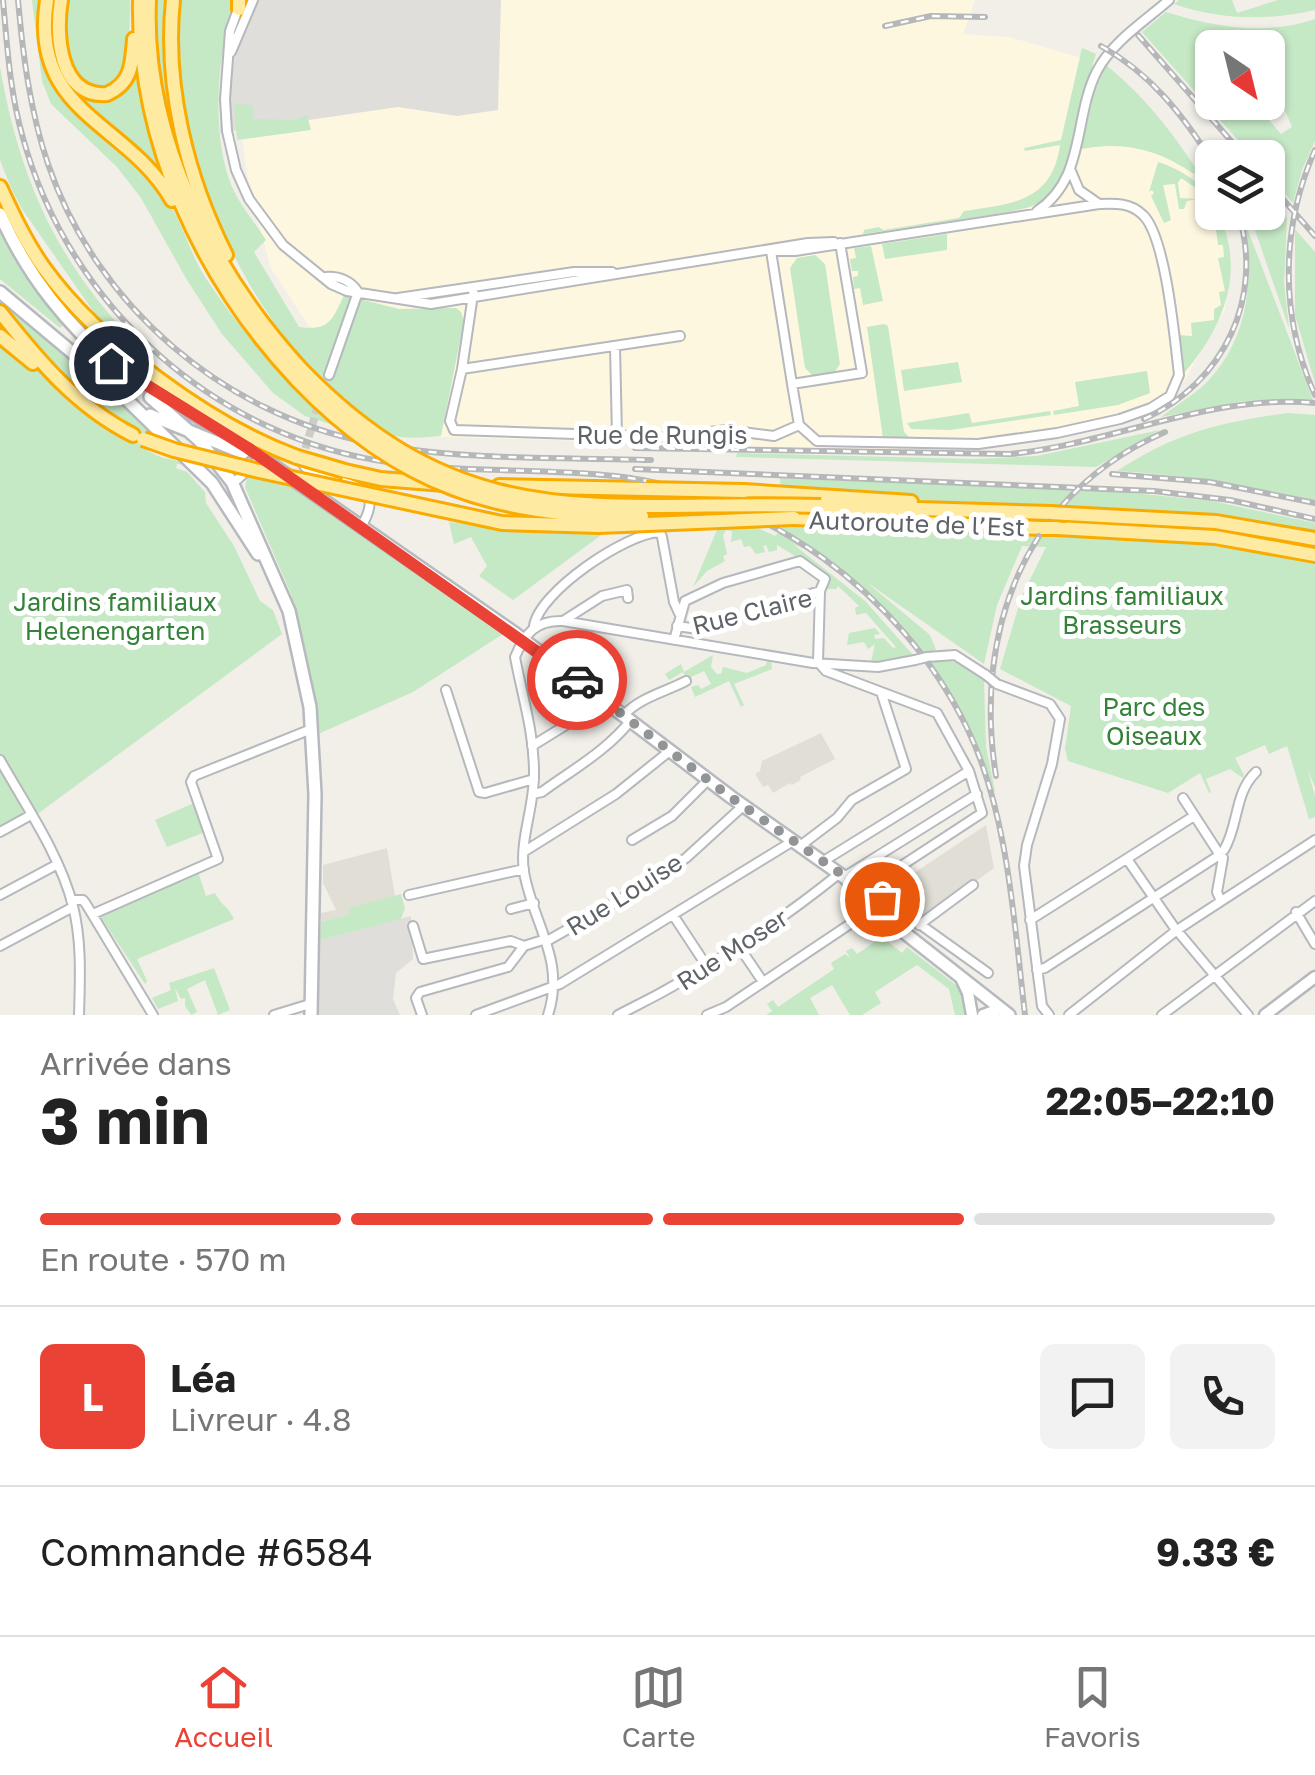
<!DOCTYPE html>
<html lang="fr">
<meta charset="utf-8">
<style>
:root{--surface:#fff;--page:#f2f2f2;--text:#222;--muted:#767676;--line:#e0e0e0;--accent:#ea4335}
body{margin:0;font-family:"Golos Text",sans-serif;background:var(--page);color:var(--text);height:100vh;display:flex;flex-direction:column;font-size:38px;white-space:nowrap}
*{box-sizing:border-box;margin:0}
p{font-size:32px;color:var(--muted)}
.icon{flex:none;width:55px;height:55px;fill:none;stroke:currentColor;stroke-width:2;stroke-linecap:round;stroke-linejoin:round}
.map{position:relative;height:1015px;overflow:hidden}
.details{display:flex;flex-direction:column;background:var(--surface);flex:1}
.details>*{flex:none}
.needle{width:65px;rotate:145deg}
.buttons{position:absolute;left:1195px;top:30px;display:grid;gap:20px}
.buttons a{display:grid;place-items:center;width:90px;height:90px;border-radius:15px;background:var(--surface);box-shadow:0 2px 8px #0004;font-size:50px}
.pin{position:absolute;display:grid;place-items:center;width:85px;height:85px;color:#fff;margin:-42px;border:5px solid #fff;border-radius:50%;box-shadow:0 2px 10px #0007}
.courier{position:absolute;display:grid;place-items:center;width:100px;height:100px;margin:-50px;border:8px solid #ea4335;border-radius:50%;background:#fff;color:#222;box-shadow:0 2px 12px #0007}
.headline em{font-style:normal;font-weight:700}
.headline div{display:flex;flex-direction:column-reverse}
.headline{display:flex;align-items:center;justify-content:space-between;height:170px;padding:0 40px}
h1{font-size:65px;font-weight:700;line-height:75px}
.bar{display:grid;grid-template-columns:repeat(4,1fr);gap:15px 10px;align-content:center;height:120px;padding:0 40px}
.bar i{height:12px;border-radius:8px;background:var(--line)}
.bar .selected{background:var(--accent)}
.bar p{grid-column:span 4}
.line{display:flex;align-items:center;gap:25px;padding:0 40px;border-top:2px solid var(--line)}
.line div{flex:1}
.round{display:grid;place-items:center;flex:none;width:105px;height:105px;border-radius:15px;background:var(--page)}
.menu{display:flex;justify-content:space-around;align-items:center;height:140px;border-top:2px solid var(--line);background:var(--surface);font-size:28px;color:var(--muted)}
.menu a{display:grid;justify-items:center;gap:5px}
.menu .selected{color:var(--accent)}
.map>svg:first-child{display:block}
.commercial{fill:#fef7e0}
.industrial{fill:#e0deda}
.education{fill:#e1ded6}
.green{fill:#c5e8c5;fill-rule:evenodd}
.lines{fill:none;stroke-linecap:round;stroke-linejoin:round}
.minor-tunnel{stroke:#ccccc8;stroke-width:8;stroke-dasharray:8 4;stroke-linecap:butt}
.minor-casing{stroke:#b5b8bc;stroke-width:12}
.tertiary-casing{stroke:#b5b8bc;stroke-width:15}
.secondary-casing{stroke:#b6babf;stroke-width:16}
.trunk-casing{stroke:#f9ab00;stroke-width:18}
.minor{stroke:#fff;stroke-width:8}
.tertiary{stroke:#fff;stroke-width:10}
.secondary{stroke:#fff;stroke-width:11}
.trunk{stroke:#feeaa1;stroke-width:12}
.rail-casing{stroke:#b6b7b8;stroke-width:6}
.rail{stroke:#fff;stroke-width:2.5;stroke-dasharray:8;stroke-linecap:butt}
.minor-bridge-casing{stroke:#b5b8bc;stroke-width:12;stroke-linecap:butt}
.trunk-bridge-casing{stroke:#f9ab00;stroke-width:18;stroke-linecap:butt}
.minor-bridge{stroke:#fff;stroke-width:8}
.trunk-bridge{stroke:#feeaa1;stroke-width:12}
.done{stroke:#929495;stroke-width:10;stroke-dasharray:0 18}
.route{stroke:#ea4335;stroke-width:12}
.labels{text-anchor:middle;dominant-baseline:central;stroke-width:10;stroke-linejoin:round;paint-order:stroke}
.street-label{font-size:25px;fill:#5f6368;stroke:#fff}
.park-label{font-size:25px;fill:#348238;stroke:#fff}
</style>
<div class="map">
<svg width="1315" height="1015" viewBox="0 0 1315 1015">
<rect width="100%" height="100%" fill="#f1efe8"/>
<path class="commercial" d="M265,0H975L963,34L1009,37L1096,62L1091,147L1126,145L1144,148L1170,158L1194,174L1191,178L1210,200L1212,212L1218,213L1225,226L1231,258L1225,310L1173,400L1127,421L1024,443L974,449H849L413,436L353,394L271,268L250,193L238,109Z"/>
<path class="industrial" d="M233,0H501L498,110L457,116L398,107L220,133L222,40Z
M411,916L413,959L396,973L393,999L400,1015H314L320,940Z"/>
<path class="education" d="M821,733L835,759L800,777L801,780L792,785L790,783L773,793L768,785L763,787L755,774L760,771L762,761Z
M986,825L994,868L923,920L884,893Z
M387,848L395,896L350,908L351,914L321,922V913L336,910L323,883V865Z"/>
<path class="green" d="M32,0H42C38,18 39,35 43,53C58,127 127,139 165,195C181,220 189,251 205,277C242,333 285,382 336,426L305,416L273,393L222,334L187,280L141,198L117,167L51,104L42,81Z
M50,0H57L74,89L84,97L105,100L135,72L145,120L163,176L67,91L47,38Z
M65,0H130L129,59L117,86L94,91C60,61 62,43 65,0Z
M157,0H170L186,171C165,114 155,61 157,0Z
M176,0H233C218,53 210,134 232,187C240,205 255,223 266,240L254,252L299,327C329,331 332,321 344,295L399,309L456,308L461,312L464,321L441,436C426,437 402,440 388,434C372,427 358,414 345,402C263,330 211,227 185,122C175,83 177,40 176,0Z
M1179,0H1232L1237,13L1278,0H1315V10C1267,21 1221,20 1174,4Z
M1166,12C1214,27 1265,36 1315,19V141L1302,170L1293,203L1268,174V158L1253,157L1142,32ZM1226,35L1234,42L1248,36L1255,47L1268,48V71L1292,127L1281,134L1255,104L1245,110L1239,103L1212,102V68L1199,49Z
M1082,48L1096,54C1083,92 1073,182 1040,202C1031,208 1020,209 1009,212L863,234L864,230L879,227L883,230L959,218L964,211C1012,204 1052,202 1060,145L1025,151L1024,148L1061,140Z
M1106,65C1144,96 1170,129 1197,170L1194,174C1157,149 1125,141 1081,149L1094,93Z
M0,67C21,187 61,270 148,356L144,360L100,321L22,209L11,188L0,160Z
M234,104L253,105V119L295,120L307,115L311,130L237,140Z
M1158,162C1180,169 1211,186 1212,211H1209L1207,196L1198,197L1199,190L1181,178L1178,183L1180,198L1197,199L1187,201L1184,209H1179L1175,184L1163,185L1171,220L1164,223L1151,196L1154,193L1152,190L1149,192Z
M1268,199L1287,218L1284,282L1289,328L1249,213L1268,212Z
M1214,213H1218C1247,271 1223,328 1184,373L1178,335L1192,336L1191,323L1214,320V309L1221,305L1219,292L1225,291L1218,258L1224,257L1223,245H1218Z
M1242,215L1313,400L1243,401L1161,417C1175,406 1192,396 1205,384C1251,338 1255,274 1242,215Z
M0,225L30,283L63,325L60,328L0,279Z
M1295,229L1315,252V383L1295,315Z
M947,234V250L885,259L882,244Z
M871,246L883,301L863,305L860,288L854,289L853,277L858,276V271H852L850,259L856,258L854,248Z
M815,255L825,264L840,364L834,373L813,376L805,368L790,268L797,258Z
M0,299L165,440L145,436L141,445C163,464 171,455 186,465L177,464L176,468L187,472L205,492L206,503L234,546L260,601L273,610L282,634L36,815L31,809L0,826Z
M884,324L888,326L904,432L911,439L883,438L867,327Z
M958,362L962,382L904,391L901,370Z
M1147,371L1150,393L1118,405L1054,415L1053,411L1079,406L1075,382Z
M1050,411L1051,415L950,430L911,429L907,423L969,413L972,423Z
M1288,413L1315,415V501C1249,485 1185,475 1117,471C1175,433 1220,422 1288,413Z
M1160,430L1096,467L736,457L737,453L973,459L1037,456Z
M257,466L292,487L503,634L413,692L318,734L313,690L291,594L245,487L248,474Z
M780,478L1114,491L1212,501L1315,523V787L1308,771L1315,796V817L1309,819L1287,746L1269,754L1265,745L1235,758L1244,775L1243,778L1230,769L1206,779L1211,792L1209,793L1200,773L1168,793L1068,761L1065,749L1071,706L1000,669L1021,598L1046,547L1022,546L997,605L984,664L865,581L930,635L936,650L923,654L878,602L831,560L793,544L865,601L913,655L871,662L875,644L868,649L864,642L847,645L849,633L875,628L880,634L874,635L875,639L884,638L893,648L896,647L866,613L856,615L855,608L859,606L838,586L836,589H824L826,575L777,545V550L769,552L766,545L763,546L765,552L756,554L750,546L744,547L741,539L731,542L732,531L726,530L723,535L727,554L723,556L725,561L707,571L693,587L719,525L753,526L775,536L784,526Z
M449,522L523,531L604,533L513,600L479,576L487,566L471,537L454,544Z
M713,655L711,667L717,674H721L723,667L747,673L766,665L767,661L771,662L772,669L734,684L744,705L741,707L729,681L695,697L691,687L698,685L701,689L711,684L704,671L687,679L683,672L669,680L665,674L681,664L684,672Z
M938,658L960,663L984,681L986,747L995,791L993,792C980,743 957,703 928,661Z
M194,803L205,832L167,847L155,820Z
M198,872L206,896L215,893C220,904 229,908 234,919L137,959L147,981L145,984L100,916Z
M401,894L405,908L401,919L320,940L321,922L350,914L349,908Z
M882,937L902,953L907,947L961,989L964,1015H955L949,989L917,965L875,992L881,1003L862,1015H850L832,985L810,998L819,1015H766L772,1011L767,1004L773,1000L778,1007L834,969L831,963L845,954L850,958L846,951L852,948L857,954Z
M214,968L230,1010L218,1015L205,980L187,989L197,1012L191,1015L185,1006V998L181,999L175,988L178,1001L158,1009L152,998L171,990L169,983Z"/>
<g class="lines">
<path class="minor-tunnel" d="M302,460L319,402"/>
<g class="minor-casing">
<path id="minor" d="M238,9L230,31L225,99L227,131L236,170L249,199L283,245L331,284L347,291L431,304L808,243L834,242
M231,52L253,0
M1071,171L1079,190L1099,204
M1037,211C1086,179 1073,118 1097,71C1112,42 1145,21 1169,0
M771,251H795L1099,204C1116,203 1131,203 1143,215C1166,237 1175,341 1179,375L1170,396L1151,408L1120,419L1057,433L978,444L817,441L799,425L792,384
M771,251L792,384L862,373L840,243
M326,277C339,276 351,281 358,292
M474,288L462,369L450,421L454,430L664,437L727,430L774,436L799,425
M398,298L574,272H612
M615,346L617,436
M462,369L680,336
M329,375L358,292
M304,466C324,490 394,472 361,527
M238,479L255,463
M563,621L602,596L627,590L628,598
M534,626C539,592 626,533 660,532L662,537L674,602L679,613
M677,626L698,629L820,591L818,662
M674,640L685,601L723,583L800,561L825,579L820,591
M927,657L955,655L986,675
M818,662L826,671L937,713L969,771L982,813L863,891
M997,684L1050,704L1060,719L1052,764L1027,845L1024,866L1042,1006L1049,1015
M446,690L479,792L485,793L534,779
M624,715C639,698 665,692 686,681
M532,746L566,725L596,694
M0,760C26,806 60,855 73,906C82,942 80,979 79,1015
M533,794L542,792C572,770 608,750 631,720
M1183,798L1218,852
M0,832L31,815
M632,840L672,816L709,779
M800,846L837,818L852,800L906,769L882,695
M1224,850C1239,825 1234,793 1256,772
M525,851L616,794L671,750
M1127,859L1174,927L1248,1015
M822,862L969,771
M844,877L977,794
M0,895L56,865
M409,895L524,869
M1220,899L1217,892L1223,858
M71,900H83L86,904L153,1015
M874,902L879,898L886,900L988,973
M511,909L534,903
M1296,912L1315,944
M93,914L218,859L191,782L194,776L309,730
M673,915L708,968
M1030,920L1194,816
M919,925L973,885
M413,926L423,959L511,941L524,946
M547,941L628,895L686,858L743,806
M0,946L73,907
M740,948L763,982
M1037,970L1045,968L1218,856
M274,1015L310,1004
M422,1015L416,998L420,992L508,967L524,946L546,939
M476,1015L560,984L793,841
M548,1015C566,960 533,924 524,872C519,840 535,805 534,772C534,732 522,695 515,657C525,633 536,620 563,621L813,663L878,667L915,660
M618,1015C700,975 769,930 840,873
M707,1015L726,1007L877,906
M1069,1015L1177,930L1315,840
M1162,1015L1315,901"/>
</g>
<g class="tertiary-casing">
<path id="tertiary" d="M961,978L968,993L972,1015
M983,1015L1000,1009
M1265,1015L1315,977"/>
</g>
<g class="secondary-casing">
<path id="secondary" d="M0,214C28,277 66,323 117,368
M0,292L123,395
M111,363L248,448L513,632L731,797L844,877L901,930L1009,1015
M120,393L212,483L258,554
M150,397L199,440L232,482L289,611L310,707L315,794L311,1015
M150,415L243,453"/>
</g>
<g class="trunk-casing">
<path id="trunk" d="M47,0C29,114 128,122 172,200
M61,0C55,34 59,98 107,94C132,83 132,64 134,39
M140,0C137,141 202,279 297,380
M149,0C143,137 212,272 302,370
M173,0C164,86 187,178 226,255
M239,9V0
M0,187C13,215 26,243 44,268C99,344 210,425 297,457
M0,312C39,361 76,406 133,435
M0,336L33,363
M345,471L381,479L444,484
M499,486L646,489
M744,491L911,502
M821,506L1051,513
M1067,514L1216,522L1315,539
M794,518L1042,528
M1057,528L1215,537L1315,555"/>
</g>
<use href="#minor" class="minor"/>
<use href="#tertiary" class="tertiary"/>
<use href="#secondary" class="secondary"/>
<use href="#trunk" class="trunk"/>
<g class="rail-casing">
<path id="rail" d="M3,0C7,46 10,93 23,138C70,309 218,440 394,463C467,473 542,468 615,476C765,493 901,593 967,728C1008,812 1014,922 1025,1015
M18,0C23,56 30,111 48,164C96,306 224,415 371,443C462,461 559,457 651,460
M885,26L931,16L985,17
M1138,35L1246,158
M1101,46C1151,74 1182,114 1212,161
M1315,150C1280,229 1280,317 1315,395
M1268,182L1315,236
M1144,419C1224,383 1265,297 1238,212
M635,448L1010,454C1112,444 1211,393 1315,403
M635,469L1154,491L1230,500L1315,519
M1112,474L1210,482L1315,503
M996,776C973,632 1024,493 1165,432"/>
</g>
<use href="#rail" class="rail"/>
<g class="minor-bridge-casing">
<path id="minor-bridge" d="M915,660L927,657
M986,675L997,684"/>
</g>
<g class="trunk-bridge-casing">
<path id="trunk-bridge" d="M302,370C469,542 606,499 821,506
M297,380C397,485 499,519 642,516
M143,439L174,450L255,470L502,523L599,526L794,518
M297,457L345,471
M646,489L744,491
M1051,513L1067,514
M1042,528H1057"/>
</g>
<use href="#minor-bridge" class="minor-bridge"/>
<use href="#trunk-bridge" class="trunk-bridge"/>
</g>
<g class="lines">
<path class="done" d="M577,680L729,796L844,876L874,902L882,899"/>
<path class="route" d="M111,363L248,448L577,680"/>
</g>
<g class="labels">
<g class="street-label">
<text x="662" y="434">Rue de Rungis</text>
<text transform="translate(917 523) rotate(2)">Autoroute de l’Est</text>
<text transform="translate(752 611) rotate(-14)">Rue Claire</text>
<text transform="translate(624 894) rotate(-32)">Rue Louise</text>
<text transform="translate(732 949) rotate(-33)">Rue Moser</text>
</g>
<g class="park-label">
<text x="1122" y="595">Jardins familiaux<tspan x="1122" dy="29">Brasseurs</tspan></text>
<text x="115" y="601">Jardins familiaux<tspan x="115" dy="29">Helenengarten</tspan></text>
<text x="1154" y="706">Parc des<tspan x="1154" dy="29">Oiseaux</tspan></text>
</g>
</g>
</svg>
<div class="buttons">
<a><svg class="needle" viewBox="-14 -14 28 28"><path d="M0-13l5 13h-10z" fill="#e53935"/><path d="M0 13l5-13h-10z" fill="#767676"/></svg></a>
<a><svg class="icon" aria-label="layers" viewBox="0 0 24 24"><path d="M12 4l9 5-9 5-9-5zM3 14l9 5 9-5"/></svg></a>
</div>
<div class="pin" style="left:882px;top:899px;background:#ea580c"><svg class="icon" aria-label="bag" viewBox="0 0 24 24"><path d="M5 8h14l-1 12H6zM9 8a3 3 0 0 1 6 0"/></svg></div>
<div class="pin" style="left:111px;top:363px;background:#1f2937"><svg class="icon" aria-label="home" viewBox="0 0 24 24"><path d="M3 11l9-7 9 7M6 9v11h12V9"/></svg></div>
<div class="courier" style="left:577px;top:680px"><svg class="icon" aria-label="car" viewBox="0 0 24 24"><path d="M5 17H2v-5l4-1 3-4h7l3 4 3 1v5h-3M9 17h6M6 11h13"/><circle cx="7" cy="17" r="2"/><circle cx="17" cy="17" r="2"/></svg></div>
</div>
<section class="details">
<div class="headline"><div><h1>3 min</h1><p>Arrivée dans</p></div><em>22:05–22:10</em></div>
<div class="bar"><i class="selected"></i><i class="selected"></i><i class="selected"></i><i></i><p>En route · 570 m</p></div>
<div class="line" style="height:180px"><b class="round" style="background:var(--accent);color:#fff">L</b><div><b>Léa</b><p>Livreur · 4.8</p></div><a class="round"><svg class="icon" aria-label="chat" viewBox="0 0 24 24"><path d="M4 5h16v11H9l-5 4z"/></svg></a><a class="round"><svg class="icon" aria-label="phone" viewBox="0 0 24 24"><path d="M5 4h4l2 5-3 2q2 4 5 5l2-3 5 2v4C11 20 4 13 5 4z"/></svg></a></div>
<div class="line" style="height:130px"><div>Commande #6584</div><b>9.33 €</b></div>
</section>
<nav class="menu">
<a class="selected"><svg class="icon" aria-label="home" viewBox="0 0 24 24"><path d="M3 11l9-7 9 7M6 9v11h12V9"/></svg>Accueil</a>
<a><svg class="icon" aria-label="map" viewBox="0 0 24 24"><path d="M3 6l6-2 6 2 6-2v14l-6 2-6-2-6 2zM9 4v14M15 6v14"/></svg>Carte</a>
<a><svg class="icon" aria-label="saved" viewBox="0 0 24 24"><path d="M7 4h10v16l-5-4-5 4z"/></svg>Favoris</a>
</nav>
